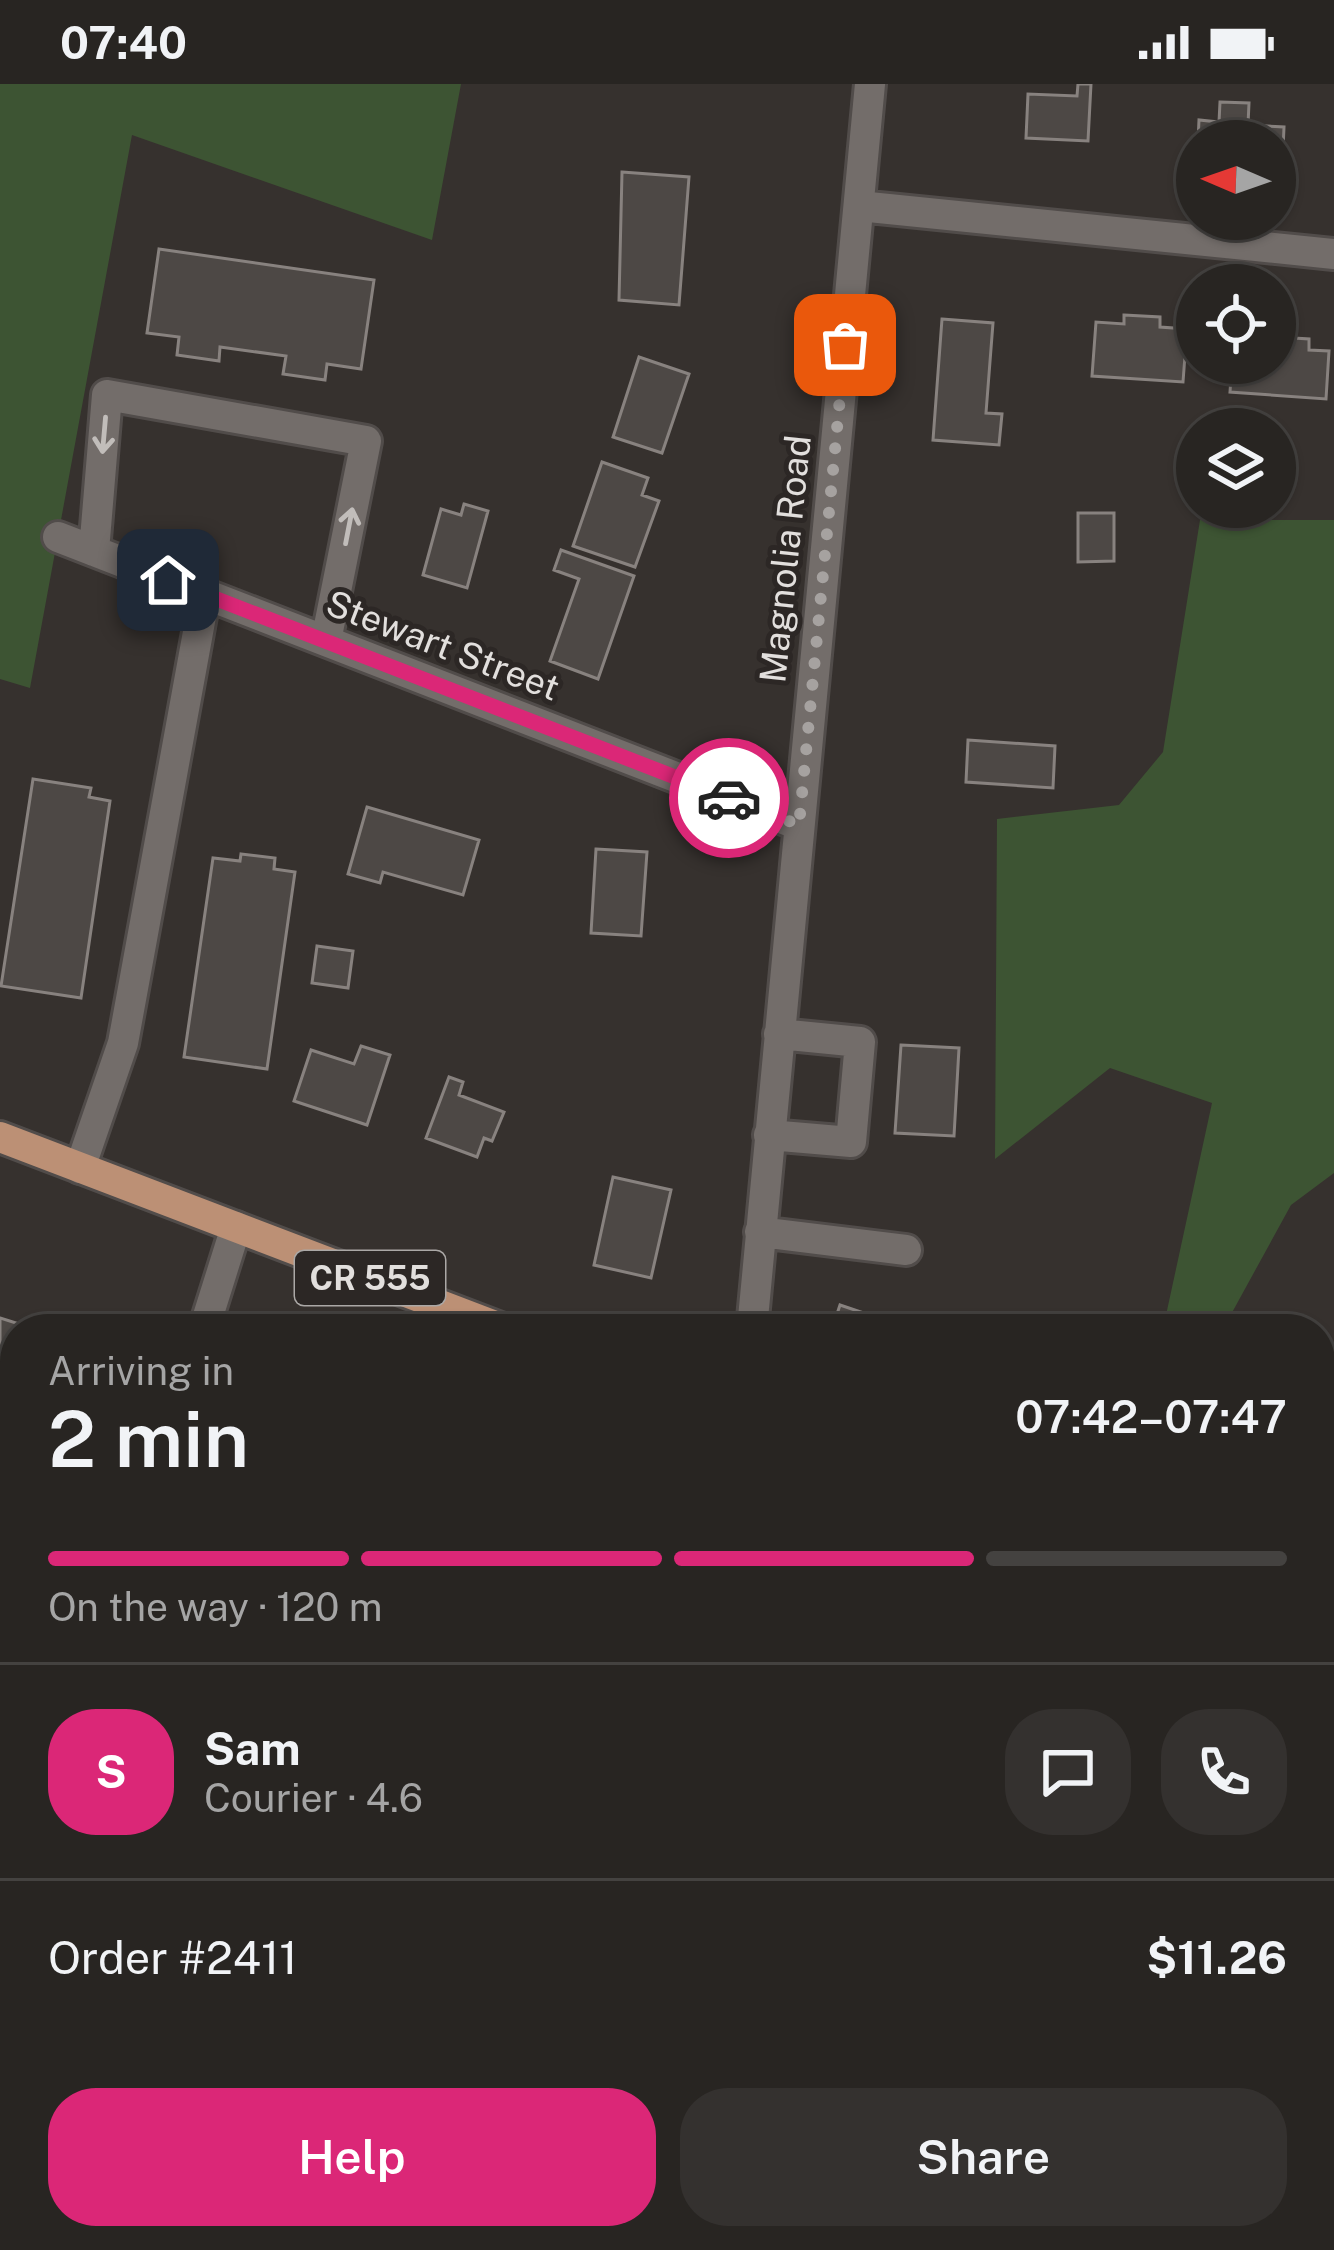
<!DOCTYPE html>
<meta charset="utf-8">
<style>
:root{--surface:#282522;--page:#34312f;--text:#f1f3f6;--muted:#a5a5a5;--line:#444240;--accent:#db2777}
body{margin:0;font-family:"Public Sans",sans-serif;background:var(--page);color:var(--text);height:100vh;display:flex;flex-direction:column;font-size:45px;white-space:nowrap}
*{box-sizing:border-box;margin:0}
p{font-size:39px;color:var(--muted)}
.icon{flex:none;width:66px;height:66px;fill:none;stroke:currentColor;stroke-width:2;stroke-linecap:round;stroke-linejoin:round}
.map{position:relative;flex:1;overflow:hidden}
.side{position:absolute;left:0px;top:1230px;width:1335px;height:936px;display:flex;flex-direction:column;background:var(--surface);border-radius:48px 48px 0 0;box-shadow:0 3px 9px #0004,0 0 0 3px var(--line)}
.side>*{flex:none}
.needle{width:78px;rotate:272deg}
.buttons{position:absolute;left:1176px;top:36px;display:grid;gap:24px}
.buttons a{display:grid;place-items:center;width:120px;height:120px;border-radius:50%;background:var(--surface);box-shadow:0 3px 9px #0004,0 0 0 3px var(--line);font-size:60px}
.pin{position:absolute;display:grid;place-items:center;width:102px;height:102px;color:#fff;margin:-51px;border-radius:24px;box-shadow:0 6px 18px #0006}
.courier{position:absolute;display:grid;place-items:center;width:120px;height:120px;margin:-60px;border:9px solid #db2777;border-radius:50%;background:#fff;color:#222;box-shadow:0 3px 15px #0007}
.summary em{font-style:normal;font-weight:600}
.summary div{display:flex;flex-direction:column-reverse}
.summary{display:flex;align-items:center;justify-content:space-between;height:204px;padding:0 48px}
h1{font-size:78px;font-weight:600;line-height:90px}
.bar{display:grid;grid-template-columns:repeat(4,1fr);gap:18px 12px;align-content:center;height:144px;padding:0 48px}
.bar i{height:15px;border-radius:9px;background:var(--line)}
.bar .selected{background:var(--accent)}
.bar p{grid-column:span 4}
.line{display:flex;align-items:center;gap:30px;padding:0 48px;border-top:3px solid var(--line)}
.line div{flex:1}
.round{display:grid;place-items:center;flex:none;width:126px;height:126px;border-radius:48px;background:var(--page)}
.action{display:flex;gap:24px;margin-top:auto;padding:24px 48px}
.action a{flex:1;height:138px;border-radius:48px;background:var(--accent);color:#fff;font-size:48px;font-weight:600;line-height:138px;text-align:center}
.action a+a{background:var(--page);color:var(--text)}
.status{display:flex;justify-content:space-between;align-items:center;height:84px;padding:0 60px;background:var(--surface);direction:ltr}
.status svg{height:33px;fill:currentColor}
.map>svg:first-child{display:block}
.green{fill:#3d5433}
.building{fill:#4d4845;stroke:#88827f;stroke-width:3}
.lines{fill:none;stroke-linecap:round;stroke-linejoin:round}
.minor-casing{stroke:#514c4a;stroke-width:36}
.major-casing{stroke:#514c4a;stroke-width:36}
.minor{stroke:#736d6a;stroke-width:30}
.major{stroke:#bc9075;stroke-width:30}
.oneway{stroke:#c1bdba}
.done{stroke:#a6a2a0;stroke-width:12;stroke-dasharray:0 21.6}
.route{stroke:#db2777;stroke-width:15}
.labels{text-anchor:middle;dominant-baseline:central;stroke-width:10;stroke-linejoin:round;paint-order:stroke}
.shield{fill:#2c2725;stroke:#aba8a6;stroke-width:3}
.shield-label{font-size:33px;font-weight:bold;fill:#e2dfdd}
.street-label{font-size:36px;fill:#e2dfdd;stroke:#2c2725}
</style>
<div class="status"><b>07:40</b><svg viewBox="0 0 49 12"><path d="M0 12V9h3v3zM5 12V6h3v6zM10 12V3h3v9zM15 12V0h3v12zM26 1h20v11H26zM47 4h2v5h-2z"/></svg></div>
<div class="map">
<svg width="1334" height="2166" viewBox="0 0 1334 2166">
<rect width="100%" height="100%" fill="#36312e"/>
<path class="green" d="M0,0H461L432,156L132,51L30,604L0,595Z
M1200,436H1334V1089L1291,1121L1223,1245H1163L1212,1019L1110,984L995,1075L997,735L1119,721L1163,668Z"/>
<path class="building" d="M1078,0H1091L1088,57L1026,54L1028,10L1077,12Z
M1220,18L1249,19L1248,41L1284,43L1282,89H1275V57H1198L1199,36L1219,38Z
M622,88L689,93L679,221L619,216Z
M159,165L374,196L361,285L327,280L325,296L283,290L286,272L220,263L219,277L177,271L179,253L147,249Z
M1124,231L1160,233V243L1187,245L1183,298L1092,292L1096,238L1124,240Z
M942,235L993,239L986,329L1002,330L999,361L933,356Z
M1277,253L1309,255V266L1329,267L1326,315L1230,308L1232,279H1275Z
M639,273L689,290L662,369L613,353Z
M602,378L648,394L642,411L659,417L635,483L573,462Z
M464,420L488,427L467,504L423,491L441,425L461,431Z
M1078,429H1114V477L1078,478Z
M561,466L634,492L598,595L550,577L579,495L554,486Z
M968,656L1055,662L1053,704L966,698Z
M33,695L91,704L89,713L110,717L81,914L1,902Z
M367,723L479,756L463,811L383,788L380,799L348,790Z
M596,765L647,768L641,852L591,849Z
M241,770L275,774L274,785L295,788L267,985L184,973L213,774L240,777Z
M317,862L353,867L348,904L312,899Z
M901,961L959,964L954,1052L895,1049Z
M361,962L390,971L367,1041L294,1017L311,966L354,980Z
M449,993L463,998L459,1011L504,1028L492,1057L484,1054L477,1073L426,1054Z
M613,1093L671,1106L651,1194L594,1181Z
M840,1221L908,1244L911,1237L933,1244L832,1245Z
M0,1234L35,1245H15V1436L0,1431Z
M0,2046L15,2051V2123L1,2166Z
M61,2151H92L86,2166H56Z
M571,2151H610L653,2165L566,2166Z
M1162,2151H1232L1281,2166H1157Z"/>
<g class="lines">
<g class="minor-casing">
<path id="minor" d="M859,122L1334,170
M58,453L799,741
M94,467L107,311L366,357L326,557
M769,1051L851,1058L860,958L779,950
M80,1084L123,959L205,510
M760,1148L906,1166
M204,1245L236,1143
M752,1245L870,0
M0,1489L15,1495
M0,1581L15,1551
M0,1903L15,1863
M0,2003L15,2015
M457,2166L463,2151
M1116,2166L1120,2151"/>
</g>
<g class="major-casing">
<path id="major" d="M0,1053L503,1245
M1320,1558L1334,1563"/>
</g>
<use href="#minor" class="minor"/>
<use href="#major" class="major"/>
</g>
<defs><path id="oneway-shaft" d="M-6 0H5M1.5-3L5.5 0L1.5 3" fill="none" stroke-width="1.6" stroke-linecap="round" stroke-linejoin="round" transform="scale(3)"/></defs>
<g class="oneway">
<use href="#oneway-shaft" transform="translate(104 351) rotate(95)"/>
<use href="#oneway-shaft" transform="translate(349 442) rotate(-79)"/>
</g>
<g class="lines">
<path class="done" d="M729,714L799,741L845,261"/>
<path class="route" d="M168,496L729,714"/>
</g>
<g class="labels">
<rect class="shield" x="295" y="1167" width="150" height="54" rx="9"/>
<g class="shield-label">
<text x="370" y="1194">CR 555</text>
</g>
<g class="street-label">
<text transform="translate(785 475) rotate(-84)">Magnolia Road</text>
<text transform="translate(443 561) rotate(21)">Stewart Street</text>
</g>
</g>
</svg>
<div class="buttons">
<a><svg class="needle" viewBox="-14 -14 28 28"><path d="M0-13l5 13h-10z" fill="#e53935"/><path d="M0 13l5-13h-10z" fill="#a5a5a5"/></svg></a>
<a><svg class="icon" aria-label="locate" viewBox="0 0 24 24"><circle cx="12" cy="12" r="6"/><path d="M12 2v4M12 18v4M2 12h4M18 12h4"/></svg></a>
<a><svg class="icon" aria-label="layers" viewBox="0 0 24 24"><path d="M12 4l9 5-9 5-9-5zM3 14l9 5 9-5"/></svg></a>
</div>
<div class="pin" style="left:845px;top:261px;background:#ea580c"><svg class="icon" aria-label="bag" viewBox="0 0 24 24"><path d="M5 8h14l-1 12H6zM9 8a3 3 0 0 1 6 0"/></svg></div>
<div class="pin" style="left:168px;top:496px;background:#1f2937"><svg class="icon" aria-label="home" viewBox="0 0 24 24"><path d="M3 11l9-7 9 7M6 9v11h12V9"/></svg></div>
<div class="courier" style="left:729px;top:714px"><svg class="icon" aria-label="car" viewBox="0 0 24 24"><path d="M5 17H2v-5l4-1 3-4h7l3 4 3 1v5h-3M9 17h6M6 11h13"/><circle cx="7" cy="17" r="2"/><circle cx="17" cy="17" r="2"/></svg></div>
<section class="side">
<div class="summary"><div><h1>2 min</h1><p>Arriving in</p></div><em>07:42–07:47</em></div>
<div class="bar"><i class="selected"></i><i class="selected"></i><i class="selected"></i><i></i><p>On the way · 120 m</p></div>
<div class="line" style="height:216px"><b class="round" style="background:var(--accent);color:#fff">S</b><div><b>Sam</b><p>Courier · 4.6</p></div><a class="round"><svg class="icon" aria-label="chat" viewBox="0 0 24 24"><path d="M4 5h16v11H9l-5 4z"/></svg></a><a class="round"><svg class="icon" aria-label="phone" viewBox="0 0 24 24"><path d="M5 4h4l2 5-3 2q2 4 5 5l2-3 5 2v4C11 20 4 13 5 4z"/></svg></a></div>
<div class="line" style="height:156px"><div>Order #2411</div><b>$11.26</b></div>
<div class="action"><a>Help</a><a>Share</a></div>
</section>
</div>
